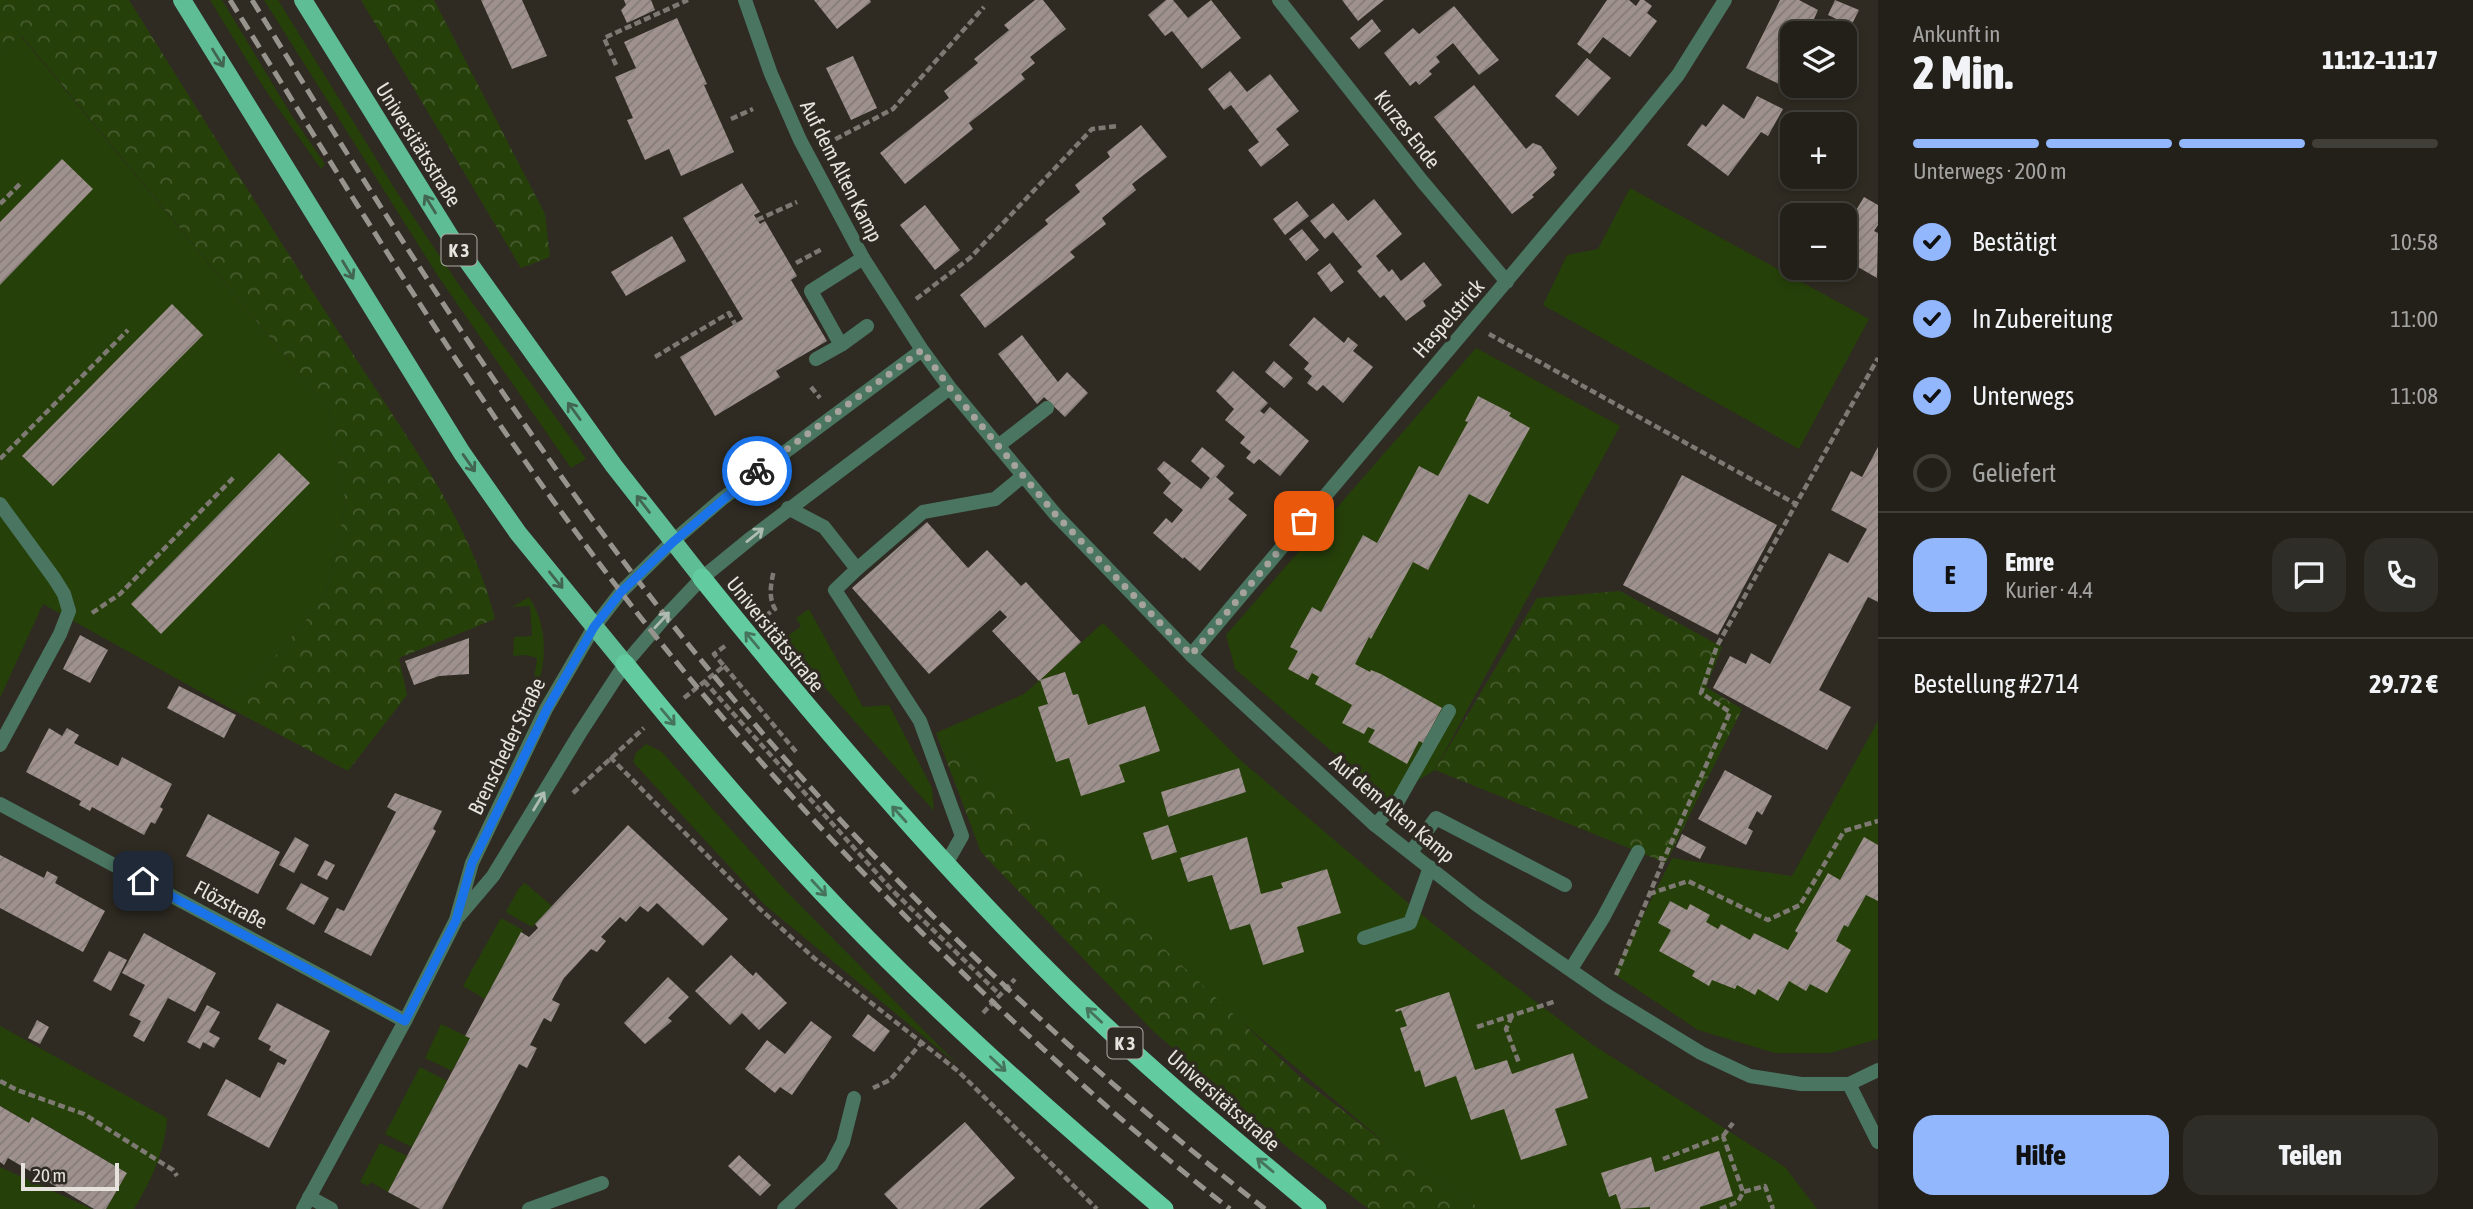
<!DOCTYPE html>
<html lang="de">
<meta charset="utf-8">
<style>
:root{--surface:#23201a;--page:#2f2d27;--text:#f1f3f6;--muted:#a3a3a2;--line:#403e39;--accent:#92b7fd}
body{margin:0;font-family:"Asap Condensed",sans-serif;background:var(--page);color:var(--text);height:100vh;display:flex;flex-direction:column;font-size:26px;white-space:nowrap}
*{box-sizing:border-box;margin:0}
p{font-size:23px;color:var(--muted)}
.icon{flex:none;width:38px;height:38px;fill:none;stroke:currentColor;stroke-width:2;stroke-linecap:round;stroke-linejoin:round}
.map{position:relative;flex:1;overflow:hidden}
.sheet{display:flex;flex-direction:column;background:var(--surface);width:595px}
.sheet>*{flex:none}
.tools{position:absolute;left:1780px;top:21px;display:grid;gap:14px}
.tools a{display:grid;place-items:center;width:77px;height:77px;border-radius:14px;background:var(--surface);box-shadow:0 4px 10px #0003,0 0 0 2px var(--line);font-size:35px}
.scale{position:absolute;left:21px;bottom:18px;width:98px;box-sizing:border-box;padding-left:7px;border:4px solid #e6e3de;border-top:0;font-size:19px;line-height:24px;white-space:nowrap;color:#e6e3de;-webkit-text-stroke:5px #2f2b22;paint-order:stroke}
.pin{position:absolute;display:grid;place-items:center;width:60px;height:60px;color:#fff;margin:-30px;border-radius:14px;box-shadow:0 4px 10px #0006}
.courier{position:absolute;display:grid;place-items:center;width:70px;height:70px;margin:-35px;border:5px solid #1a73e8;border-radius:50%;background:#fff;color:#222;box-shadow:0 2px 9px #0007}
.head em{font-style:normal;font-weight:800}
.head div{display:flex;flex-direction:column-reverse}
.head{display:flex;align-items:center;justify-content:space-between;height:119px;padding:0 35px}
h1{font-size:46px;font-weight:800;line-height:52px}
.bar{display:grid;grid-template-columns:repeat(4,1fr);gap:10px 7px;align-content:center;height:84px;padding:0 35px}
.bar i{height:9px;border-radius:5px;background:var(--line)}
.bar .selected{background:var(--accent)}
.bar p{grid-column:span 4}
.line{display:flex;align-items:center;gap:18px;padding:0 35px;border-top:2px solid var(--line)}
.line div{flex:1}
.round{display:grid;place-items:center;flex:none;width:74px;height:74px;border-radius:21px;background:var(--page)}
ol{padding:0 35px;list-style:none}
li{display:flex;align-items:center;gap:21px;height:77px}
li p{margin-inline-start:auto}
li .icon{padding:7px;border-radius:50%;background:var(--accent);color:#111;stroke-width:4}
li:last-child{color:var(--muted)}
li i{width:38px;height:38px;border:4px solid var(--line);border-radius:50%}
.primary-button{display:flex;gap:14px;margin-top:auto;padding:14px 35px}
.primary-button a{flex:1;height:80px;border-radius:21px;background:var(--accent);color:#111;font-size:28px;font-weight:800;line-height:80px;text-align:center}
.primary-button a+a{background:var(--page);color:var(--text)}
main{display:flex;flex:1;min-height:0}
.map>svg:first-child{display:block}
.green{fill:#26400a}
.forest{fill:url(#forest-crowns)}
.building{fill:url(#building-hatch)}
.lines{fill:none;stroke-linecap:round;stroke-linejoin:round}
.path{stroke:#7e7a73;stroke-width:4.5;stroke-dasharray:7 3.5;stroke-linecap:butt}
.service{stroke:#497561;stroke-width:14}
.minor{stroke:#497561;stroke-width:14}
.primary{stroke:#5ebd95;stroke-width:18}
.trunk{stroke:#62cca0;stroke-width:19}
.rail{stroke:#97948d;stroke-width:5;stroke-dasharray:14 7;stroke-linecap:butt}
.oneway{stroke:#426550}
.oneway2{stroke:#afbcb2}
.oneway3{stroke:#46735b}
.done{stroke:#a6a39c;stroke-width:7;stroke-dasharray:0 12.6}
.route{stroke:#1a73e8;stroke-width:9}
.labels{text-anchor:middle;dominant-baseline:central;stroke-width:7;stroke-linejoin:round;paint-order:stroke}
.shield{fill:#2f2b22;stroke:#afaca6;stroke-width:2}
.shield-label{font-size:19px;font-weight:bold;fill:#e6e3de}
.street-label{font-size:21px;fill:#e6e3de;stroke:#2f2b22}
</style>
<main>
<div class="map">
<svg width="1878" height="1209" viewBox="0 0 1878 1209">
<defs>
<pattern id="forest-crowns" width="20" height="18" patternUnits="userSpaceOnUse" patternTransform="scale(1.75)"><rect width="20" height="18" fill="#26400a"/><path d="M2 6a3 3 0 1 1 6 0M12 15a3 3 0 1 1 6 0" fill="none" stroke="#465b2d"/></pattern>
<pattern id="building-hatch" width="6" height="6" patternUnits="userSpaceOnUse" patternTransform="scale(1.75)"><rect width="6" height="6" fill="#9f928e"/><path d="M-1 1l2-2M0 6l6-6M5 7l2-2" fill="none" stroke="#847b78"/></pattern>
</defs>
<rect width="100%" height="100%" fill="#2f2b22"/>
<path class="green" d="M210,0H222L292,116L325,164L321,169L264,88Z
M264,0H278L398,194L457,282L586,459L571,468L438,276Z
M20,35L328,408L346,503L325,598L265,668L224,705L43,604L0,698V51Z
M1630,188L1869,319L1799,449L1543,305L1567,255L1598,249Z
M1476,348L1620,426L1435,770L1388,799L1235,669L1226,635Z
M529,597C548,627 547,659 536,691L533,687L537,658L526,655L513,656L514,637L532,636L530,606L512,607Z
M809,609L863,707L889,705L932,788L934,811L783,640L801,626L796,618Z
M1103,623L1239,759L1433,924L1593,1045L1785,1167L1817,1209H1481L1389,1146L1218,1002L936,733L1024,694Z
M1878,721V1039L1830,1053H1775L1698,1030L1614,974L1672,858L1792,876Z
M646,744L662,752L785,890L958,1065L765,905L633,762L636,753Z
M525,883L552,906L532,927L506,912L519,888Z
M501,918L523,930L485,999L463,986Z
M441,1024L470,1038L452,1071L425,1058Z
M0,1026L167,1118C165,1152 151,1181 134,1209H106L127,1173L33,1117L29,1123L0,1106Z
M420,1067L447,1081L412,1147L385,1134Z
M380,1143L407,1156L388,1192L371,1182L368,1186L360,1182Z
M0,1167L92,1209H0Z"/>
<path class="forest" d="M0,0H129C201,115 273,231 347,345C401,430 471,520 495,619L399,658L407,695L348,771L224,705L265,668L325,598L346,503L328,408L21,35L0,51Z
M361,0H434L545,214L550,257L521,268Z
M1620,591L1722,647L1706,687L1742,709L1666,863L1435,770L1537,598Z
M936,733L1302,1079L1389,1146L1481,1209H1369L1289,1149L1153,1031L981,852Z"/>
<path class="building" d="M481,0H522L547,56L512,69Z
M624,0H651L655,10L627,23L621,10L626,5Z
M814,0H870L871,2L837,29Z
M1035,0H1043L1066,29L1030,57L1035,63L1021,74L1025,79L969,123L973,129L905,184L880,153L949,98L944,91L978,63L974,59L1009,30L1004,25Z
M1166,0H1173L1188,18L1211,0L1241,38L1202,69L1172,31L1165,36L1148,15Z
M1342,0H1384L1358,21Z
M1607,0H1629L1636,6L1640,0H1644L1652,6L1647,13L1657,21L1630,57L1603,37L1590,54L1577,44Z
M1780,0H1799L1818,10L1814,19L1821,23L1815,33H1792V68L1790,67L1781,85L1746,68Z
M1835,0L1859,10L1851,26L1828,15Z
M1454,6L1499,60L1479,75L1453,43L1436,57L1440,62L1429,71L1432,74L1419,85L1416,81L1410,86L1384,53L1413,28L1419,34Z
M677,18L707,84L704,85L734,152L681,176L669,149L645,160L627,120L633,118L615,77L636,68L624,42Z
M1372,19L1381,31L1359,49L1350,38Z
M853,56L877,108L851,120L826,68Z
M1587,58L1611,78L1578,116L1555,96Z
M1230,71L1247,92L1270,74L1299,111L1276,129L1289,145L1261,167L1248,150L1259,142L1231,105L1224,110L1208,89Z
M1474,85L1526,149L1533,143L1541,146L1557,168L1553,172L1555,175L1532,195L1534,197L1512,214L1434,117Z
M1757,96L1783,109L1768,136L1761,132L1728,176L1687,145L1702,124L1706,127L1723,104L1744,119Z
M1141,125L1167,157L1132,184L1136,190L1102,218L1106,224L1070,252L1075,257L985,328L960,295L1048,224L1045,220L1080,192L1075,185L1110,157L1107,152Z
M62,159L93,189L0,285V222Z
M742,183L760,212L754,215L760,224L765,221L797,276L791,280L827,341L776,371L780,377L715,416L680,357L743,319L683,218Z
M1864,197L1878,205V225L1874,231L1878,233L1877,278L1844,259V246L1859,222L1852,217Z
M1374,199L1402,234L1376,256L1389,272L1392,269L1401,281L1424,262L1442,285L1423,301L1426,306L1406,321L1384,295L1380,298L1357,271L1362,267L1333,232L1325,239L1310,221L1333,203L1348,221Z
M1297,201L1309,216L1285,235L1273,219Z
M925,205L960,250L935,270L900,225Z
M1302,229L1319,250L1306,261L1289,239Z
M672,236L686,261L626,296L611,272Z
M1330,263L1344,282L1331,292L1317,273Z
M172,304L203,335L53,486L22,456Z
M1314,317L1344,343L1348,337L1358,345L1353,351L1373,367L1343,403L1323,385L1317,391L1307,383L1312,376L1304,369L1309,363L1289,345Z
M1022,335L1058,382L1067,372L1088,393L1065,417L1044,397L1037,404L998,354Z
M1274,361L1293,378L1284,388L1265,372Z
M1233,371L1268,403L1260,411L1264,414L1270,407L1309,441L1280,476L1259,459L1254,464L1246,458L1251,452L1240,443L1245,437L1225,420L1234,409L1216,391Z
M1478,396L1511,413L1509,416L1530,428L1488,504L1469,494L1428,570L1413,562L1371,639L1369,637L1355,664L1370,672L1371,670L1381,674L1442,708L1423,743L1419,741L1407,764L1368,742L1375,730L1368,727L1364,734L1342,723L1352,705L1315,684L1319,677L1312,673L1308,680L1288,669L1298,651L1290,647L1312,607L1321,612L1363,535L1377,543L1419,466L1438,476L1468,422L1465,421Z
M1202,447L1225,466L1216,477L1234,493L1228,499L1247,515L1200,571L1184,557L1183,559L1153,533L1166,518L1172,523L1183,510L1163,493L1171,483L1157,469L1164,461L1201,489L1210,478L1191,461Z
M1878,447V602L1868,597L1819,690L1851,707L1827,750L1713,688L1730,656L1746,664L1751,653L1770,664L1829,553L1848,563L1867,529L1831,510L1851,471L1862,477Z
M279,453L310,483L161,634L131,604Z
M1682,475L1777,525L1718,635L1623,585Z
M927,522L968,568L987,550L1021,586L1026,582L1081,642L1039,681L992,631L1007,617L1000,610L929,674L852,588Z
M80,635L108,650L90,683L63,669Z
M469,638V674L439,676L414,685L405,661Z
M1065,672L1073,695L1078,694L1088,725L1145,706L1160,751L1119,765L1125,782L1081,796L1069,758L1056,762L1038,707L1048,704L1040,680Z
M179,686L236,715L224,738L167,708Z
M49,728L62,736L67,728L79,735L74,743L118,766L122,757L172,784L160,807L163,809L155,824L151,822L144,835L92,807L90,811L79,805L81,801L26,772Z
M1239,768L1246,792L1168,817L1161,792Z
M1725,770L1772,796L1762,815L1757,811L1748,828L1753,831L1746,845L1698,819Z
M395,793L442,811L433,829L436,831L371,956L324,932L337,908L344,911L396,812L387,807Z
M208,814L280,852L258,894L186,856Z
M628,825L728,919L703,946L657,903L648,912L640,906L626,922L620,917L601,937L606,941L597,952L591,949L564,978L552,1000L560,1004L551,1022L544,1018L530,1045L537,1048L527,1068L519,1064L442,1209H420L388,1192L470,1038L465,1036L521,932L529,937L538,928L535,924Z
M1168,825L1177,852L1152,860L1143,833Z
M1682,834L1706,847L1700,859L1676,847Z
M295,837L309,845L294,873L279,865Z
M1247,837L1261,894L1283,888L1281,883L1327,869L1341,913L1297,927L1304,952L1263,965L1250,924L1230,930L1212,875L1188,882L1180,858Z
M1864,837L1878,845V901L1866,895L1848,927L1844,925L1836,941L1851,950L1827,993L1810,984L1806,991L1789,981L1778,1001L1758,989L1755,995L1737,985L1735,989L1712,980L1709,986L1692,976L1695,971L1659,951L1671,930L1658,923L1670,901L1687,910L1690,904L1710,915L1706,922L1718,929L1721,924L1750,940L1754,933L1788,950L1798,933L1795,931L1828,873L1840,880Z
M0,855L44,878L47,871L58,877L55,883L105,911L83,952L0,908Z
M325,860L335,865L327,880L317,875Z
M301,883L329,898L314,925L286,909Z
M144,933L216,973L195,1012L168,998L144,1042L133,1036L141,1021L129,1015L145,985L122,973Z
M109,951L127,960L111,991L93,981Z
M731,955L753,976L756,972L787,1003L759,1030L742,1013L730,1025L695,991Z
M668,977L689,997L668,1018L672,1021L645,1044L624,1023Z
M1449,992L1475,1070L1507,1060L1512,1074L1573,1053L1588,1098L1555,1109L1567,1145L1521,1160L1504,1109L1471,1120L1456,1076L1425,1087L1420,1070L1415,1072L1400,1028L1407,1026L1401,1010L1396,1012L1395,1010Z
M277,1003L330,1031L269,1148L207,1115L226,1079L260,1098L278,1062L284,1065L287,1060L269,1050L271,1046L258,1039Z
M207,1005L220,1012L209,1032L220,1038L214,1048L203,1042L200,1049L187,1042Z
M868,1014L890,1031L874,1052L852,1036Z
M37,1020L49,1027L40,1044L28,1038Z
M811,1021L832,1037L792,1095L780,1087L775,1093L745,1069L767,1040L785,1054Z
M0,1106L29,1123L32,1117L127,1173L106,1209H94L8,1158L4,1165L0,1162Z
M965,1122L1015,1178L979,1209H898L884,1194Z
M1719,1151L1733,1196L1700,1207V1209H1650V1207L1621,1209L1616,1194L1609,1197L1601,1173L1651,1157L1655,1172Z
M739,1155L771,1185L760,1196L728,1166Z"/>
<g class="lines">
<path class="path" d="M616,65L604,38L688,0
M731,119L753,109
M826,144L893,109L984,7
M0,204L20,184
M757,220L797,202
M796,263L822,249
M916,299L970,258L1092,129L1119,126
M1489,334L1796,504L1878,358
M655,357L729,313L735,324
M811,387L820,398
M0,459L128,330
M92,613L120,594L235,476
M765,616L775,609C768,597 771,583 774,570
M724,666L797,753
M704,681L891,889L1000,995
M684,698L724,666L714,654L725,646
M610,757L760,909L814,958L958,1071L1097,1209
M573,793L644,728
M1659,858L1664,859L1730,712L1701,693L1717,646L1796,504
M1649,894L1688,881L1768,920L1800,905L1844,831L1878,821
M1616,975L1664,859
M983,1013L1015,979
M1512,1016L1506,1029L1519,1063
M1477,1027L1556,1001
M0,1081L17,1090L84,1114L173,1170L177,1176
M873,1088L890,1080L922,1042
M1723,1136L1733,1123
M1663,1159L1723,1136L1743,1192
M1720,1209L1738,1202L1743,1192L1765,1186L1773,1209"/>
<path class="service" d="M841,345L811,291L863,258
M816,359L841,345L867,326
M998,446L1047,408
M788,508L824,527L857,569L923,512L995,499L1023,476
M857,569L835,590L920,721L962,836L946,864
M1375,825L1398,801L1449,711
M1411,852L1436,818L1565,885
M1364,938L1410,923L1430,867
M1571,969L1603,918L1638,852
M309,1197L331,1209
M529,1209L602,1183"/>
<path class="minor" d="M745,0L771,74L800,140L863,258L922,350L950,388L1056,515L1191,655L1375,825L1477,905L1608,996L1701,1053L1750,1076L1801,1084H1849L1878,1070
M1279,0L1422,181L1507,282
M0,504L54,578L64,594L69,611L60,634L0,745
M1191,655L1622,144L1678,75L1725,0
M0,804L405,1021
M459,916L493,876L580,733L625,664L666,616L702,578L751,538L950,388
M1849,1084L1878,1142
M303,1209L405,1021L456,920L472,863L546,709L594,627L621,592L672,542L722,499L922,350
M784,1209L831,1165L843,1142L854,1098"/>
<path class="primary" d="M182,0L462,453L518,533L625,664
M303,0L451,238L614,466L702,578"/>
<path class="trunk" d="M702,578C816,720 934,858 1063,986C1143,1065 1231,1137 1317,1209
M625,664C694,749 765,833 841,912C942,1017 1052,1115 1164,1209"/>
<path class="rail" d="M230,0C346,186 459,376 590,551C716,721 860,877 1014,1022C1084,1087 1155,1151 1230,1209
M252,0C373,197 496,394 636,578C817,814 1030,1026 1265,1209"/>
</g>
<defs><path id="oneway-shaft" d="M-6 0H5M1.5-3L5.5 0L1.5 3" fill="none" stroke-width="1.6" stroke-linecap="round" stroke-linejoin="round" transform="scale(1.75)"/></defs>
<g class="oneway">
<use href="#oneway-shaft" transform="translate(218 58) rotate(58)"/>
<use href="#oneway-shaft" transform="translate(430 204) rotate(-122)"/>
<use href="#oneway-shaft" transform="translate(348 270) rotate(59)"/>
<use href="#oneway-shaft" transform="translate(574 411) rotate(-126)"/>
<use href="#oneway-shaft" transform="translate(469 463) rotate(55)"/>
<use href="#oneway-shaft" transform="translate(643 504) rotate(-128)"/>
<use href="#oneway-shaft" transform="translate(556 580) rotate(51)"/>
</g>
<g class="oneway2">
<use href="#oneway-shaft" transform="translate(755 535) rotate(-39)"/>
<use href="#oneway-shaft" transform="translate(662 620) rotate(-47)"/>
<use href="#oneway-shaft" transform="translate(539 801) rotate(-59)"/>
</g>
<g class="oneway3">
<use href="#oneway-shaft" transform="translate(752 640) rotate(-130)"/>
<use href="#oneway-shaft" transform="translate(668 717) rotate(50)"/>
<use href="#oneway-shaft" transform="translate(899 814) rotate(-132)"/>
<use href="#oneway-shaft" transform="translate(819 888) rotate(47)"/>
<use href="#oneway-shaft" transform="translate(1094 1015) rotate(-137)"/>
<use href="#oneway-shaft" transform="translate(998 1064) rotate(43)"/>
<use href="#oneway-shaft" transform="translate(1265 1165) rotate(-140)"/>
</g>
<g class="lines">
<path class="done" d="M757,471L922,350L950,388L1056,515L1191,655L1304,521"/>
<path class="route" d="M143,881L405,1021L456,920L472,863L483,841L547,709L594,627L621,592L673,542L757,471"/>
</g>
<g class="labels">
<g class="shield">
<rect x="441.5" y="234.5" width="35" height="31" rx="5"/>
<rect x="1107.5" y="1027.5" width="35" height="31" rx="5"/>
</g>
<g class="shield-label">
<text x="459" y="250">K 3</text>
<text x="1125" y="1043">K 3</text>
</g>
<g class="street-label">
<text transform="translate(1408 129) rotate(52)">Kurzes Ende</text>
<text transform="translate(419 144) rotate(58)">Universitätsstraße</text>
<text transform="translate(842 171) rotate(63)">Auf dem Alten Kamp</text>
<text transform="translate(1448 318) rotate(-49)">Haspelstrick</text>
<text transform="translate(776 634) rotate(51)">Universitätsstraße</text>
<text transform="translate(506 746) rotate(-64)">Brenscheder Straße</text>
<text transform="translate(1393 808) rotate(40)">Auf dem Alten Kamp</text>
<text transform="translate(231 904) rotate(28)">Flözstraße</text>
<text transform="translate(1224 1100) rotate(41)">Universitätsstraße</text>
</g>
</g>
</svg>
<div class="tools">
<a><svg class="icon" aria-label="layers" viewBox="0 0 24 24"><path d="M12 4l9 5-9 5-9-5zM3 14l9 5 9-5"/></svg></a>
<a>+</a>
<a>−</a>
</div>
<div class="scale">20 m</div>
<div class="pin" style="left:1304px;top:521px;background:#ea580c"><svg class="icon" aria-label="bag" viewBox="0 0 24 24"><path d="M5 8h14l-1 12H6zM9 8a3 3 0 0 1 6 0"/></svg></div>
<div class="pin" style="left:143px;top:881px;background:#1f2937"><svg class="icon" aria-label="home" viewBox="0 0 24 24"><path d="M3 11l9-7 9 7M6 9v11h12V9"/></svg></div>
<div class="courier" style="left:757px;top:471px"><svg class="icon" aria-label="bike" viewBox="0 0 24 24"><circle cx="6" cy="16" r="4"/><circle cx="18" cy="16" r="4"/><path d="M6 16l4-8h5l3 8M10 8l3 8H6M13 5h3"/></svg></div>
</div>
<section class="sheet">
<div class="head"><div><h1>2 Min.</h1><p>Ankunft in</p></div><em>11:12–11:17</em></div>
<div class="bar"><i class="selected"></i><i class="selected"></i><i class="selected"></i><i></i><p>Unterwegs · 200 m</p></div>
<ol>
<li><svg class="icon" aria-label="check" viewBox="0 0 24 24"><path d="M5 12l5 5 9-10"/></svg>Bestätigt<p>10:58</p></li>
<li><svg class="icon" aria-label="check" viewBox="0 0 24 24"><path d="M5 12l5 5 9-10"/></svg>In Zubereitung<p>11:00</p></li>
<li><svg class="icon" aria-label="check" viewBox="0 0 24 24"><path d="M5 12l5 5 9-10"/></svg>Unterwegs<p>11:08</p></li>
<li><i></i>Geliefert</li>
</ol>
<div class="line" style="height:126px"><b class="round" style="background:var(--accent);color:#111">E</b><div><b>Emre</b><p>Kurier · 4.4</p></div><a class="round"><svg class="icon" aria-label="chat" viewBox="0 0 24 24"><path d="M4 5h16v11H9l-5 4z"/></svg></a><a class="round"><svg class="icon" aria-label="phone" viewBox="0 0 24 24"><path d="M5 4h4l2 5-3 2q2 4 5 5l2-3 5 2v4C11 20 4 13 5 4z"/></svg></a></div>
<div class="line" style="height:91px"><div>Bestellung #2714</div><b>29.72 €</b></div>
<div class="primary-button"><a>Hilfe</a><a>Teilen</a></div>
</section>
</main>
